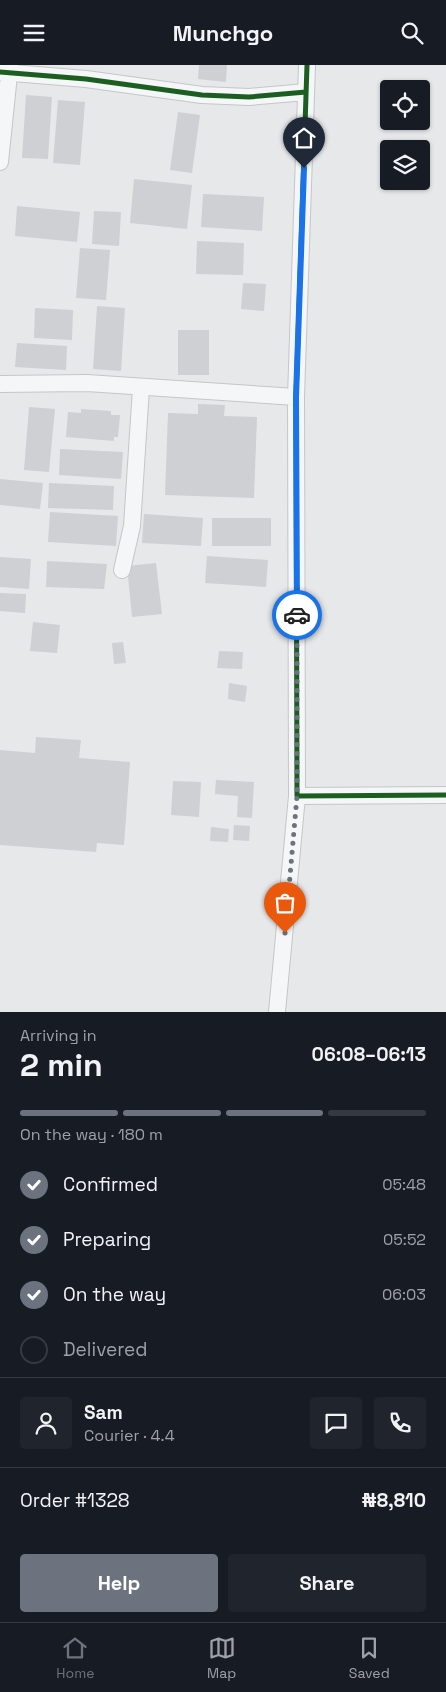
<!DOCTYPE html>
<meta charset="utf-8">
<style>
:root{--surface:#171b24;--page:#20242c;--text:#f1f3f6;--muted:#9ea1a6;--line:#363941;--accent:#6c737f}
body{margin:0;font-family:"Space Grotesk",sans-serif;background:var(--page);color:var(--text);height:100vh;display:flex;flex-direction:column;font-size:19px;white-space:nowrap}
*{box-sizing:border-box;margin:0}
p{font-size:16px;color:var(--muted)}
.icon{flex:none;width:28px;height:28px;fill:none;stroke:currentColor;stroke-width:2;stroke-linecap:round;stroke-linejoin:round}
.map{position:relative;height:947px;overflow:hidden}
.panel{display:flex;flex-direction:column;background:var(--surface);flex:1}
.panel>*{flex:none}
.tools{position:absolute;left:380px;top:15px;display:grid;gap:10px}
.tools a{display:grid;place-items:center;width:50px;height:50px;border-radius:5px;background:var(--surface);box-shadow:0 1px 4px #0004;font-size:25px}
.pin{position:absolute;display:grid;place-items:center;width:42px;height:42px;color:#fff;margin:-51px -21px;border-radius:50% 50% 50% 0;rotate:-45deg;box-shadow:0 0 5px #0007}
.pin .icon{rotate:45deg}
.courier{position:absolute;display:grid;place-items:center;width:50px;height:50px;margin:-25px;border:4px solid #1a73e8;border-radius:50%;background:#fff;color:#222;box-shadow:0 1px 6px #0007}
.head em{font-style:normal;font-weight:800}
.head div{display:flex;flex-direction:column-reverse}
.head{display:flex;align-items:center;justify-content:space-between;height:85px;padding:0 20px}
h1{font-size:32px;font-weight:800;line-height:38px}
.bar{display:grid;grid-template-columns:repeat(4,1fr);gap:8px 5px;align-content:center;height:60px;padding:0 20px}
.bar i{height:6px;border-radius:4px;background:var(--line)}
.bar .current{background:var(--accent)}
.bar p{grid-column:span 4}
.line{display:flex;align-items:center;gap:12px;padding:0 20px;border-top:1px solid var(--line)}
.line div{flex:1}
.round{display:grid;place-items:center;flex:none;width:52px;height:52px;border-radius:5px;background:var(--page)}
ol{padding:0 20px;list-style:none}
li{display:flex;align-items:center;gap:15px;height:55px}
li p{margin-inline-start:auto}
li .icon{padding:5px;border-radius:50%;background:var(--accent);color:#fff;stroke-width:4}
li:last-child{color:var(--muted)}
li i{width:28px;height:28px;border:2px solid var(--line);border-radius:50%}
.cta{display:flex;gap:10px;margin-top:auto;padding:10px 20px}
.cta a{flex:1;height:58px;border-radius:5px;background:var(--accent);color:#fff;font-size:20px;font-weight:800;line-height:58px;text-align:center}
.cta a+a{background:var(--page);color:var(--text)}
header{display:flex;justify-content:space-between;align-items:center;height:65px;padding:0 20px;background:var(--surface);font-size:22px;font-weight:800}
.tabs{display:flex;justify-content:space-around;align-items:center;height:70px;border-top:1px solid var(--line);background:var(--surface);font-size:14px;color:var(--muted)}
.tabs a{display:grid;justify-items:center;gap:2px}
.tabs .current{color:var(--accent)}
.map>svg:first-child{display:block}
.building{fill:#ced0d3}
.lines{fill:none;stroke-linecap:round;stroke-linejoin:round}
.minor-casing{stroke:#c4c6c8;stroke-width:18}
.minor{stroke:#f5f6f7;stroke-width:16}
.cycleway-casing{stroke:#f4f6f9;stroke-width:8}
.cycleway{stroke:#1b5e20;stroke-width:5}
.done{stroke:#6c737f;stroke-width:5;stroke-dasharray:0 9}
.route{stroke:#1a73e8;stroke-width:6}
</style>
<header><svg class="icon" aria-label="menu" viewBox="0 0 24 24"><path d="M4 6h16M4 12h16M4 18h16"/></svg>Munchgo<svg class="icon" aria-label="search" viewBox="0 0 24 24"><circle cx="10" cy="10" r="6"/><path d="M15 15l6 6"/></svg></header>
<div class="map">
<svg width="446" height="947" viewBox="0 0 446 947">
<rect width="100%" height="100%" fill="#e6e8ea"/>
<path class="building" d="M199,0H227L226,17L198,14Z
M26,30L52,32L48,94L22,93Z
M58,35L85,37L80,100L53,98Z
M178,47L200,50L192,108L170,105Z
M134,114L192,120L187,164L130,158Z
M203,129L264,132L262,166L201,162Z
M17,141L80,147L77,177L15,171Z
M94,146L121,147L119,181L92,179Z
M197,176L244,178L243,210L196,209Z
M80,183L110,185L106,235L76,233Z
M243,218L266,219L264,246L241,244Z
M97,241L125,243L121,306L93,304Z
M35,243L73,245L72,275L34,273Z
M178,265H209V310H178Z
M17,278L67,281L66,305L15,302Z
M198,339L225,340L224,351L257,352L254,433L165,430L168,348L198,349Z
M29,342L55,344L49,407L24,405Z
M81,344L111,346V350H120L118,372H114V376L66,372L68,347L81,348Z
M60,384L123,387L121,414L59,410Z
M0,414L43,418L40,444L0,440Z
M49,418L114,421L113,445L48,443Z
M50,447L118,451L116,481L48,477Z
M144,449L203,453L201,481L142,478Z
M212,453H271V481H212Z
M207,491L268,495L266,522L205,518Z
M0,492L31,494L29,524L0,522Z
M47,496L107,499L104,524L46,522Z
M156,498L162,549L132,552L127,501Z
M0,528L26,529L25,548L0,546Z
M33,557L60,560L57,588L30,586Z
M123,577L126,598L114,599L112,578Z
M219,586L243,587L242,604L217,603Z
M229,618L247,621L245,637L228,634Z
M36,672L81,675L79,693L130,697L124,780L97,778L96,787L0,780V685L35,688Z
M216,715L254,717L252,753L237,752L238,731L215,729Z
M173,716L201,717L199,752L171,750Z
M234,760L250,761L249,776L233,775Z
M211,762L229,764L228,777L210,776Z"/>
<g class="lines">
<g class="minor-casing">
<path id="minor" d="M307,0L296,332L297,731L446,730
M0,7L86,14L202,30L249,32L306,27
M0,97L10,0
M0,319L87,318L296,332
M122,505L132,461L141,323
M277,947L297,731"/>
</g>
<use href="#minor" class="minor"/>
<g class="cycleway-casing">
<path id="cycleway" d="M307,0L296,332L297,731L446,730
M0,7L86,14L202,30L249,32L306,27"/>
</g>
<use href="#cycleway" class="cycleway"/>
</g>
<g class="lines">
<path class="done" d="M285,868L297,731V550"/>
<path class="route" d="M297,550L296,332L304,103"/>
</g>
</svg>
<div class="tools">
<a><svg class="icon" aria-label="locate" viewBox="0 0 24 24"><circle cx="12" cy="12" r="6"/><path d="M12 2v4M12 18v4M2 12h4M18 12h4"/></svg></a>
<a><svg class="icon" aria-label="layers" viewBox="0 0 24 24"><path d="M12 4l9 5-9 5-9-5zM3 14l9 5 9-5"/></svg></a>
</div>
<div class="pin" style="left:285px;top:868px;background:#ea580c"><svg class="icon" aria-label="bag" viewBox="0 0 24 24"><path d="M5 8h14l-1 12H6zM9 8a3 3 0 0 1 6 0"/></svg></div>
<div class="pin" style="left:304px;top:103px;background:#1f2937"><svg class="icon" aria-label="home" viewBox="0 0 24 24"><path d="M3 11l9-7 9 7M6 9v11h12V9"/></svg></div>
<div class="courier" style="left:297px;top:550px"><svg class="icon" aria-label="car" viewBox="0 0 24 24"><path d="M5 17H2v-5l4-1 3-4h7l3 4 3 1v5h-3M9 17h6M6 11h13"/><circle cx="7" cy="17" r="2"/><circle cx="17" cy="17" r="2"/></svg></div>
</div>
<section class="panel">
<div class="head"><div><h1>2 min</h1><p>Arriving in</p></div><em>06:08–06:13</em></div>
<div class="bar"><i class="current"></i><i class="current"></i><i class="current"></i><i></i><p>On the way · 180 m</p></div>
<ol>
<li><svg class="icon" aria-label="check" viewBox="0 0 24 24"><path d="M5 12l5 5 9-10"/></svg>Confirmed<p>05:48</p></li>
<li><svg class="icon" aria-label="check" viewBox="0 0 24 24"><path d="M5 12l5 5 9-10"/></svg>Preparing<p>05:52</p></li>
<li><svg class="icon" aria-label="check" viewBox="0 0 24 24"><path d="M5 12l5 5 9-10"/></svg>On the way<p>06:03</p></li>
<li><i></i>Delivered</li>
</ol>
<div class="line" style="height:90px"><a class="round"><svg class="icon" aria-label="person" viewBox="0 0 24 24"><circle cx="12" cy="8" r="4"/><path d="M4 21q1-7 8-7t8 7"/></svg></a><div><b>Sam</b><p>Courier · 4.4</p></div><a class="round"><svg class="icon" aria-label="chat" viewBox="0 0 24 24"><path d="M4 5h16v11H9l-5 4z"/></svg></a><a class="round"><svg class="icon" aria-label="phone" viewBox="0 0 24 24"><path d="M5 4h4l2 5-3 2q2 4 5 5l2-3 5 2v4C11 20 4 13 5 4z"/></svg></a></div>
<div class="line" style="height:65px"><div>Order #1328</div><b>₦8,810</b></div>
<div class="cta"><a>Help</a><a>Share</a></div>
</section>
<nav class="tabs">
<a class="current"><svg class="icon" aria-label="home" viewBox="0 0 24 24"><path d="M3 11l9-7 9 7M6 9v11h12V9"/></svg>Home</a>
<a><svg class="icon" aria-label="map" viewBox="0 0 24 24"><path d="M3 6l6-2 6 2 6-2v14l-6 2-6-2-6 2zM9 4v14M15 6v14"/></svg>Map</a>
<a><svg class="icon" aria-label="saved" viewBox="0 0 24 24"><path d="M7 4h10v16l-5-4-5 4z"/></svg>Saved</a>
</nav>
